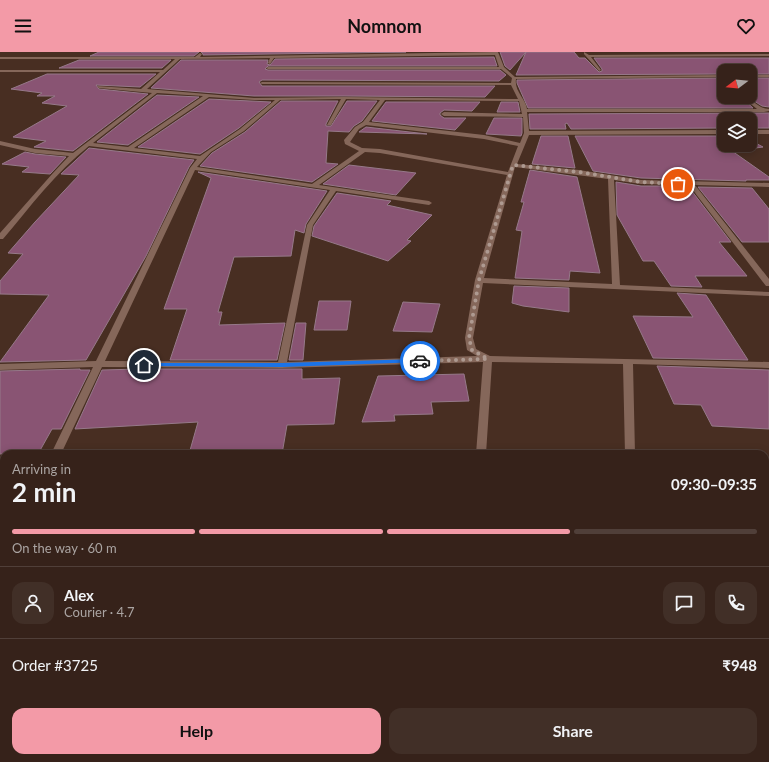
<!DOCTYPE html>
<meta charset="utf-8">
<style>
:root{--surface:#36221a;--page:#412f27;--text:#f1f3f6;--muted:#aaa4a2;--line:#503f39;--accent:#f39aa7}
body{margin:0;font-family:Lato,sans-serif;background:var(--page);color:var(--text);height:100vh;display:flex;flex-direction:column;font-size:15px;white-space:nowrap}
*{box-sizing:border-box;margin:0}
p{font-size:13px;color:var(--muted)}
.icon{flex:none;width:22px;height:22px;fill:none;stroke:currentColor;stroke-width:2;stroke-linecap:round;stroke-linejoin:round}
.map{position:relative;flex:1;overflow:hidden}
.side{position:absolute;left:0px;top:398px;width:769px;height:312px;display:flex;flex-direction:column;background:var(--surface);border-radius:12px 12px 0 0;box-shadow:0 2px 10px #0003,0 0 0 1px var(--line)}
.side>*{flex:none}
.needle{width:26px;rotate:254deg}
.tools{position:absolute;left:717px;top:12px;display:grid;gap:8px}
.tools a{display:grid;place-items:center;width:40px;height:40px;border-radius:8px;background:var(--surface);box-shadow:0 2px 10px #0003,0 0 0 1px var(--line);font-size:20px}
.pin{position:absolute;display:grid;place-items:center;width:34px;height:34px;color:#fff;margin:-17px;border:2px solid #fff;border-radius:50%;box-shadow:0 1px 4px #0007}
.courier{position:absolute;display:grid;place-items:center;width:40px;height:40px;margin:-20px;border:3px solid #1a73e8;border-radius:50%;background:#fff;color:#222;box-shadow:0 1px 5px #0007}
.summary em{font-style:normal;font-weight:700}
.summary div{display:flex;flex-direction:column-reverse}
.summary{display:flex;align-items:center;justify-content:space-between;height:68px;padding:0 12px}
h1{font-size:26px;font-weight:700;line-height:30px}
.bar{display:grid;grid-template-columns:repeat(4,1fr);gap:6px 4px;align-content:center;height:48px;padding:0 12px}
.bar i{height:5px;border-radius:3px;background:var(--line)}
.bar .selected{background:var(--accent)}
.bar p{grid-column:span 4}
.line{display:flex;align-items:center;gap:10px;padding:0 12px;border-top:1px solid var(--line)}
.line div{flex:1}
.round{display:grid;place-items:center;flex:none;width:42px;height:42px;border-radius:12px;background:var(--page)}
.button{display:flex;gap:8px;margin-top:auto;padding:8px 12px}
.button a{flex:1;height:46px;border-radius:12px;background:var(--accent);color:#111;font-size:16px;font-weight:700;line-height:46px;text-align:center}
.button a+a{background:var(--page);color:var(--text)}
header{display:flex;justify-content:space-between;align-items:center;height:52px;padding:0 12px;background:var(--accent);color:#111;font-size:18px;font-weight:700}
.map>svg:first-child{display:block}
.building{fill:#895473;stroke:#967989}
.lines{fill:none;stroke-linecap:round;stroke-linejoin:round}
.service{fill:#85675a;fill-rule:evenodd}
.minor{fill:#85675a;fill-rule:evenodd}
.route{fill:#1a73e8}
.done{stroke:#ae9a91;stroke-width:4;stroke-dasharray:0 7.2}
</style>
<header><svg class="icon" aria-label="menu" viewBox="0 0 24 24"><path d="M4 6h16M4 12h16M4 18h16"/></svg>Nomnom<svg class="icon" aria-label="heart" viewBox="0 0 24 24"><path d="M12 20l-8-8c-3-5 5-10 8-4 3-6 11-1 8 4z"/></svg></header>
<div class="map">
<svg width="769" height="710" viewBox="0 0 769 710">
<rect width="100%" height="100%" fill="#482e22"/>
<path class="building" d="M99,0H199L194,4H90Z
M201,0H406L203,3V2Z
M500,0H526L510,18L505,14Z
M526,0H574L579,6H585L599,20L602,19V17L594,6H769V22H750V19H724V22L516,23Z
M494,5L497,14H268L265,17L268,18H500L506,23L499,29L262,28L259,30L262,34H495L485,45L344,44H254L151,36L181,8H268L267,12L270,13L275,7Z
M79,8H171L162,16H59Z
M47,22H156L140,35L96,33L99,37L148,42L73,99L34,95L46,89L13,85L67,54L42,51L55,44H37L42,41L11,37Z
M724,26V45H741L753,56H528L517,31V28Z
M750,26H769V55L762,54L748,45H750Z
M157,43L199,45L128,93L97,90Z
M209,47L271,50L239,76L200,102L138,95Z
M281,49H338L326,72V74H331L347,49H377L362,69L354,74L349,80L328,79L326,111L338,112L312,130L200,114L212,101L245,80Z
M386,50H480L472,59L444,58L440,61V63L444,66H466L455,78L372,69Z
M501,50H518L520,60H497Z
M769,61V76H750V67H724V76L571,77L567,71L565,72L566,77H530L529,62Z
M494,66H522V81L521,84L486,82Z
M366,75L427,82L359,80Z
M541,84H568L575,116L532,112Z
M575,84H724V93H750V88L763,95L732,99L769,125V128H746V129L641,126L593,119Z
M89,96L194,108L189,115L146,204L86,308L0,310L49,243L0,242V229L23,202L8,201L35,170L79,123L61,122Z
M25,100L35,102L66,105L50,122L22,120L29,115L2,112Z
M349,113L416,121L396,143L323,132Z
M530,118L577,125L600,221L570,219L569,228L515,226L522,179L516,178L524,150H521Z
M198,120L327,139L306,172L304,181L295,178L291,204L234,205L218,260H222L219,273L285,271L277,308H170L187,257H164L211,126Z
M616,130L641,134H688L731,190H719L747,224H695L702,235L671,234L654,209H643L617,163Z
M698,135L752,136L769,157V190H742Z
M337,141L391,149L387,153L432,163L407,188L411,189L388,209L312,184L314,174Z
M514,234L569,236V260L523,254L512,251Z
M677,241L706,243L748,308L653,306L633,264L693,265Z
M319,249H351L347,278H314Z
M403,250L440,252L432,280L393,279Z
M296,271H306L303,308H289Z
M657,314L769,318V377L712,374L701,353L674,352Z
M80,317V318H90L61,377H52L38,402H0V319Z
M139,317H302V327L340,326L334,372L287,373L282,402H189L198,370L75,377L102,318Z
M464,322L469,349L431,350L433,362L394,363L395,369L362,370L378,324Z"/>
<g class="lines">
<path class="service" d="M584,0L589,3L769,2V4L591,5L601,18L599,19L584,2Z"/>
<path class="minor" d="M494,0H498L504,15L515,25L724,23V25L516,27C514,39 526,47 527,57H757L742,45C752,45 758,57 769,57V59L764,60H527L529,79L724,78V82L529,83L517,112L579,118L641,128L769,131V135L695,133L769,227V234H766L689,133L641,132L614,128L620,233L769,240V244L483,231L473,286L476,297L490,304L769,310V316L633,312L635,402H625L623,312L492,310L486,402H476L483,310L282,316L102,315L61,402H51L93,315L0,318V312L96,309L190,116L197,107L89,94C56,120 30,155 3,187H0V181L53,121L69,104L35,101L0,93V89L35,97L73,101L152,41L99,36L97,34L141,37L160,20H0V18H163L175,7H0V5H195L200,1L202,2L200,5ZM495,3L499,15H268L266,16L268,17H501L512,26L511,31L262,30L260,31L262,32L511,33L518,47L344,45L254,46L147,37L180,7L270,6L268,11L270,12L274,6ZM157,41L203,44L128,95L93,91ZM209,45L254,48H275L240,77L200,104L134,96ZM341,47L327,73H331L346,47L380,48L363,70L355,75L344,88L345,92L359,99L312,132L197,115L211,100L244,79L280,48ZM385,48L519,49L522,62L444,60L441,62L444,64L523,65L524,81L520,91L484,83L369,70ZM366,73L484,87L518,94L508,120L380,97L362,96L350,90L359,77ZM365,100L380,101L507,123L475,228L465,286L467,298L477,304L287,310L313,173L336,139L429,153L432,151L429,149L319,133ZM515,115L608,127L612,232L484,226ZM195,118L330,138L307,173L278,310L105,309Z
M750,23H769V25H750Z
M750,78H769V82H750Z
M4,505V521L0,522V506Z
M457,706H473V710H457Z
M632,706H648L649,710H633Z"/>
</g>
<path class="route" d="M420,307L422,308V310L282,315L144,314L141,313L144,311H282Z"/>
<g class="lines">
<path class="done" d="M420,309L488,307L472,298L469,286L479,228L513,113L579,120L641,130L678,132"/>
</g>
</svg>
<div class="tools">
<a><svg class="needle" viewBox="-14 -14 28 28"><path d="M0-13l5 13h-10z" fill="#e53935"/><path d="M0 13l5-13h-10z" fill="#aaa4a2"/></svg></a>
<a><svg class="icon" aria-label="layers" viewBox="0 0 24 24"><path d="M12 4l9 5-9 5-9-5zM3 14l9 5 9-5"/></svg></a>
</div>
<div class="pin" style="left:678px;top:132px;background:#ea580c"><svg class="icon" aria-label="bag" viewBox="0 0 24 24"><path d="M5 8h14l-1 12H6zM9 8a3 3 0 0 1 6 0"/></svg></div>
<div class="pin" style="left:144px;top:313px;background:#1f2937"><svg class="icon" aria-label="home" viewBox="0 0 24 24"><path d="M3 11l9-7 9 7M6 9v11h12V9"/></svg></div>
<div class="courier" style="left:420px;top:309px"><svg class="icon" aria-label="car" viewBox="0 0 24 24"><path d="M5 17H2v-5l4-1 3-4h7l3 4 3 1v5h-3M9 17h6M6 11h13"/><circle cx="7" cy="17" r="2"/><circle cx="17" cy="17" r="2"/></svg></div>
<section class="side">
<div class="summary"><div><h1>2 min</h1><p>Arriving in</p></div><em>09:30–09:35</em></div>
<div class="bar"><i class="selected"></i><i class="selected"></i><i class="selected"></i><i></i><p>On the way · 60 m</p></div>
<div class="line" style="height:72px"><a class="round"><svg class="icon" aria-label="person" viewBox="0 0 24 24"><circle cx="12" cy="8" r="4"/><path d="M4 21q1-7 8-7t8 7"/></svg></a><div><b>Alex</b><p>Courier · 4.7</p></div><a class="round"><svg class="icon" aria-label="chat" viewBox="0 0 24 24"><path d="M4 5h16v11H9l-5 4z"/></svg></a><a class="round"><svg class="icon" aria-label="phone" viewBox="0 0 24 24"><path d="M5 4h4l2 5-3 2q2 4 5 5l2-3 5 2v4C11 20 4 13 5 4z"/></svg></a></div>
<div class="line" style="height:52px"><div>Order #3725</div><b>₹948</b></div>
<div class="button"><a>Help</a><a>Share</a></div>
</section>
</div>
